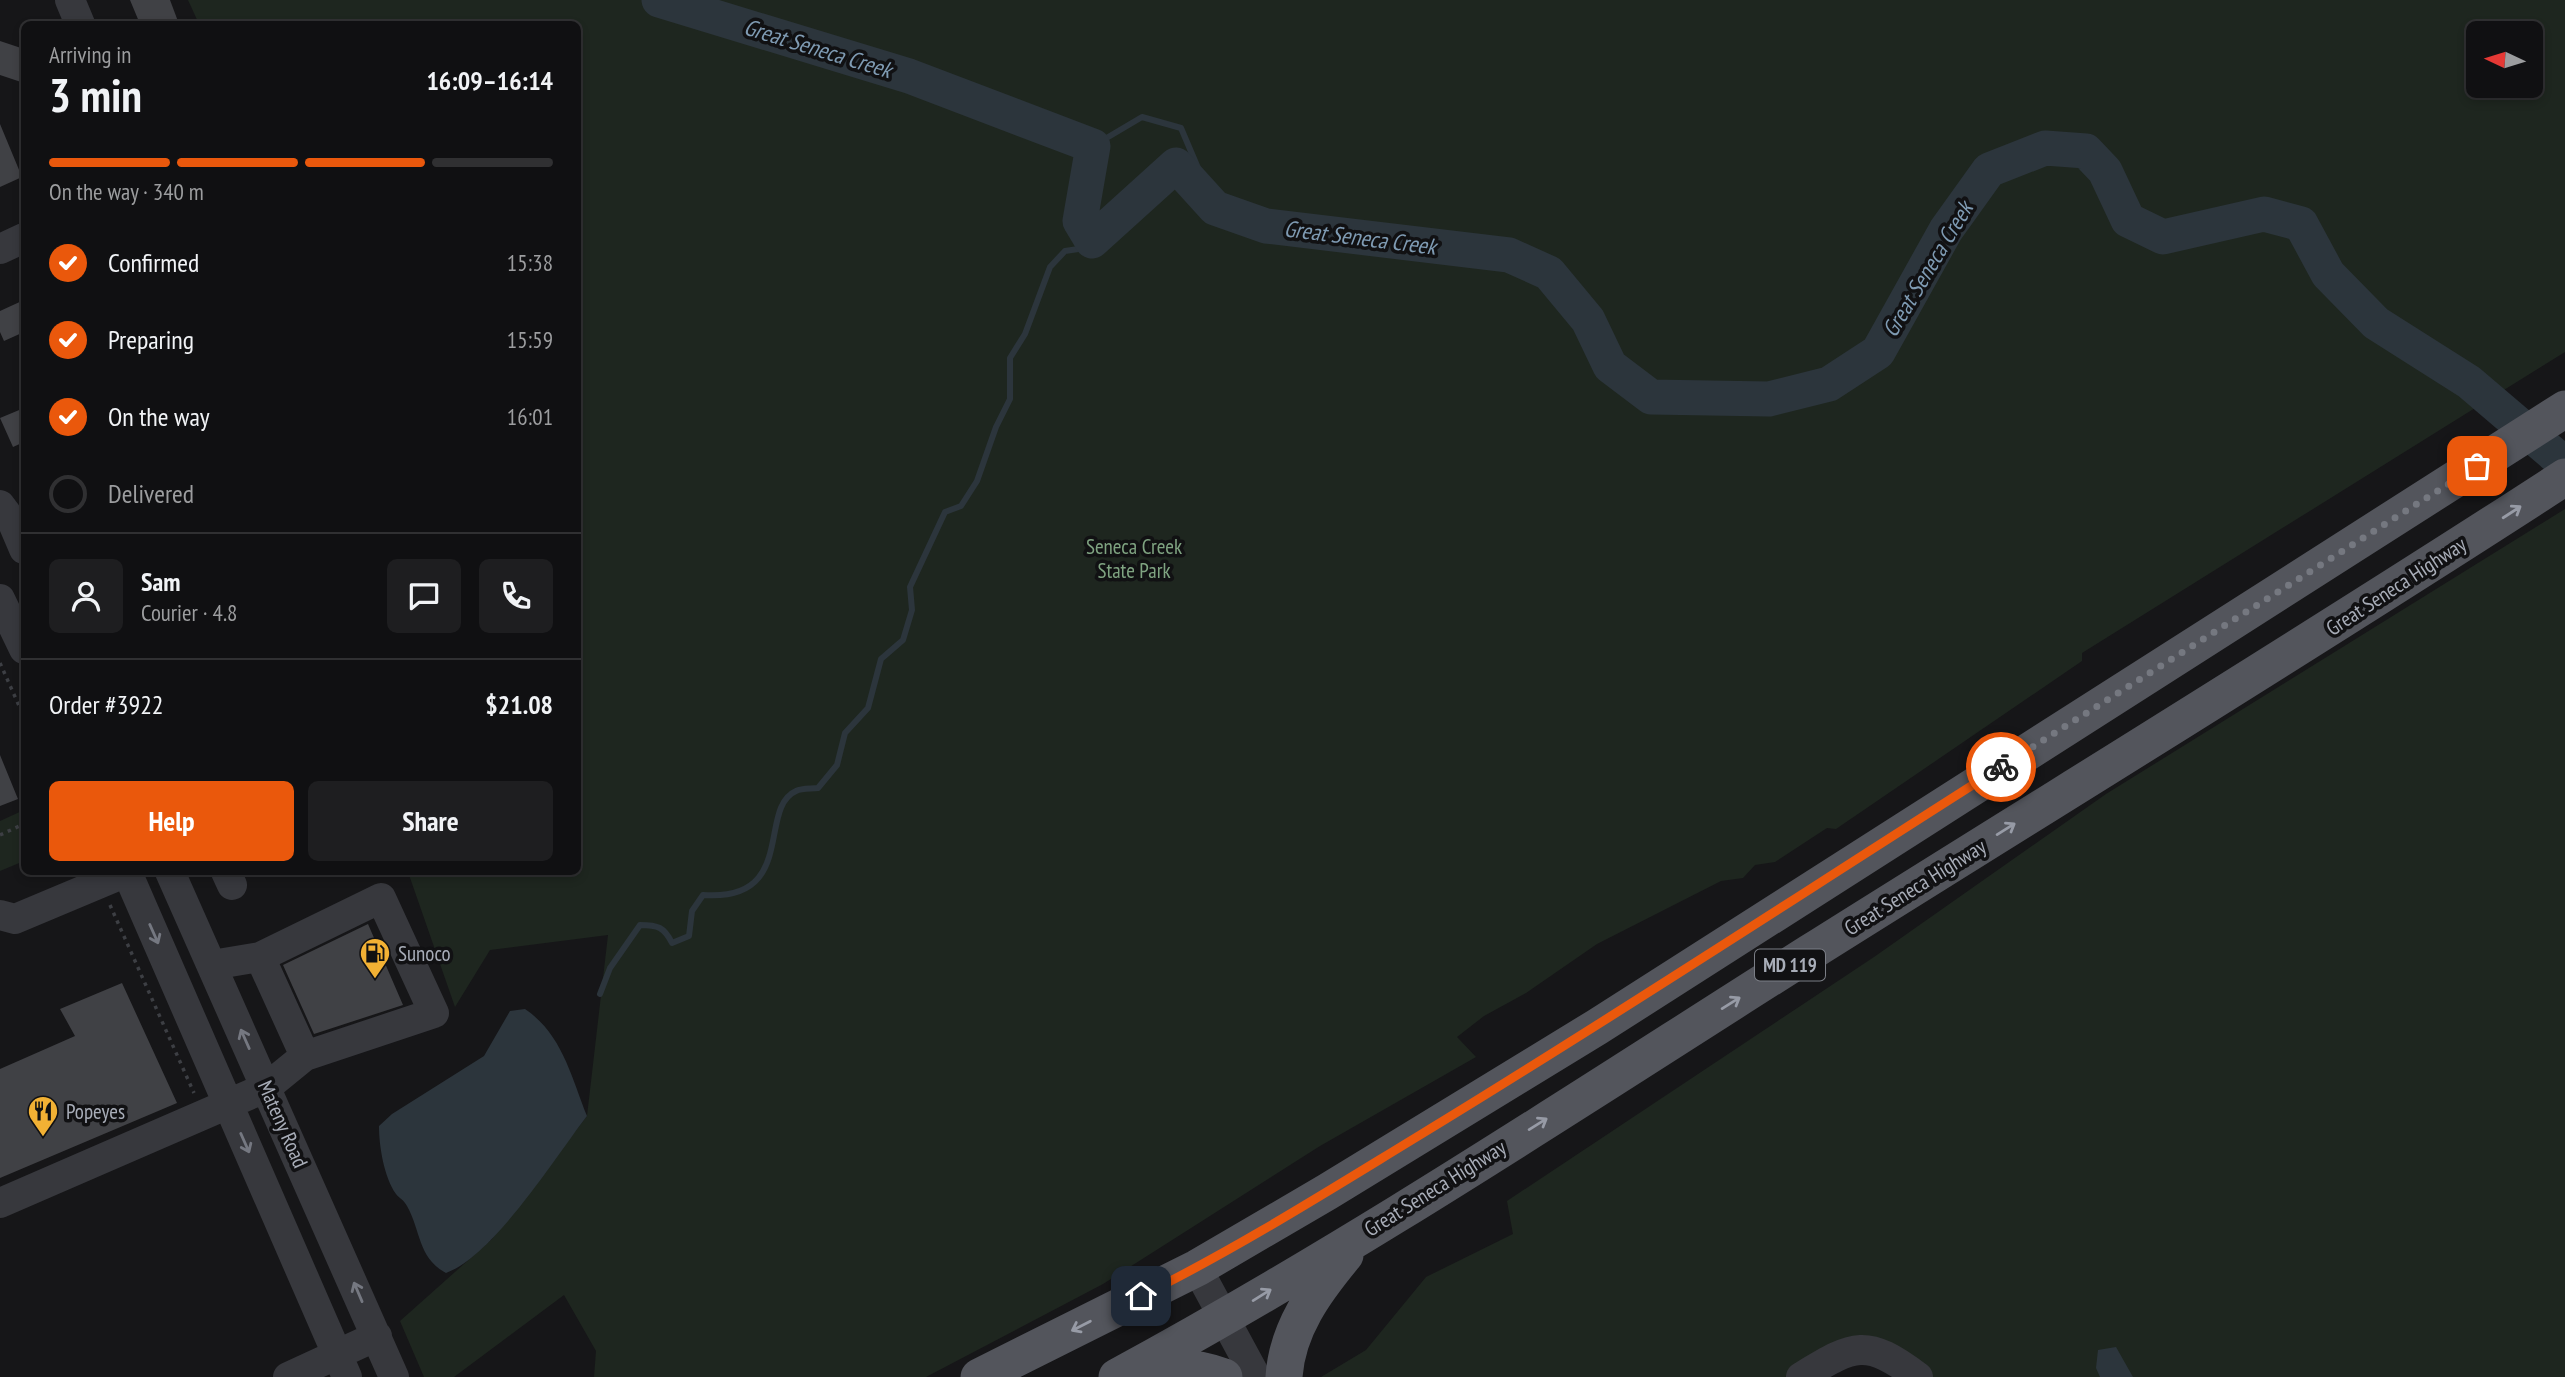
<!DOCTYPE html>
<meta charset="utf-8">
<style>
:root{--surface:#101012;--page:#1e1e20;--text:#f1f3f6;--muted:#9c9d9f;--line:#303032;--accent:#ea580c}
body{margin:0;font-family:"PT Sans Narrow",sans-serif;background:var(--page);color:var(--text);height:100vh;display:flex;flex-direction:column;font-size:26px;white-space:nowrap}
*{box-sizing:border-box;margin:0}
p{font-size:23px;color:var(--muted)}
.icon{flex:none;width:38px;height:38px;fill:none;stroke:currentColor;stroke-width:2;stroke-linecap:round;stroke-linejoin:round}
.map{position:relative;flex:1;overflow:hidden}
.side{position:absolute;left:21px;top:21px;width:560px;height:854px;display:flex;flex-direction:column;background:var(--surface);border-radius:10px;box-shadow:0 4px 10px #0003,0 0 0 2px var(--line)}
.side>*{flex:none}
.needle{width:46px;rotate:274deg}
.buttons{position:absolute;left:2466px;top:21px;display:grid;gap:14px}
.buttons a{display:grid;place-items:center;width:77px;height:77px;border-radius:10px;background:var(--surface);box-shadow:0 4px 10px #0003,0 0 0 2px var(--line);font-size:35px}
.pin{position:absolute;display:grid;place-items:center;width:60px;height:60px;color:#fff;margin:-30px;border-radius:14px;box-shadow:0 4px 10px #0006}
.courier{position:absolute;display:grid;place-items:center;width:70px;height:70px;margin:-35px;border:5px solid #ea580c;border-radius:50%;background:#fff;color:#222;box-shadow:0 2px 9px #0007}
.summary em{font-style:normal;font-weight:700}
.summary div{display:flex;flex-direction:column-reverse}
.summary{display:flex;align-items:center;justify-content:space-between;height:119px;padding:0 28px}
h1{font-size:46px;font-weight:700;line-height:52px}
.bar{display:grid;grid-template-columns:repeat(4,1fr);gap:10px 7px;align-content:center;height:84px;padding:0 28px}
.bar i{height:9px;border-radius:5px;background:var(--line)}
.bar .active{background:var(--accent)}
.bar p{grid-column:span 4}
.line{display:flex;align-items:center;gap:18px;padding:0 28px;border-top:2px solid var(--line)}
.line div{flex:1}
.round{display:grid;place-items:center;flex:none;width:74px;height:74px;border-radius:10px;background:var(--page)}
ol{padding:0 28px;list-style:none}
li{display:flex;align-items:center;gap:21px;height:77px}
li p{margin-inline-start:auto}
li .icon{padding:7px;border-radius:50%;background:var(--accent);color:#fff;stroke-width:4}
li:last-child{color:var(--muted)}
li i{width:38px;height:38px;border:4px solid var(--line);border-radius:50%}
.button{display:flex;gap:14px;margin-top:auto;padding:14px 28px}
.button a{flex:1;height:80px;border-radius:10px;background:var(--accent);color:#fff;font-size:28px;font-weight:700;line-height:80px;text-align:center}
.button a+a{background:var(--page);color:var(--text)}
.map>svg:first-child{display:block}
.green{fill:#1e261f;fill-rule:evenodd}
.water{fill:#2c353c}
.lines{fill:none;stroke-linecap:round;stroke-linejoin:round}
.stream{stroke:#2c353c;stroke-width:6}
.river{stroke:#2c353c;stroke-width:35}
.building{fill:#404145}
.path{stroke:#3d3f44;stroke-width:3.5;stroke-dasharray:3.5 5;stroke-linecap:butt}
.minor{stroke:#37383d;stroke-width:30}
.major{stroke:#53555c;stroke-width:37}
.oneway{stroke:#979ba6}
.oneway2{stroke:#757881}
.done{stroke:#757880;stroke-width:7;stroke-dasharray:0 12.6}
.route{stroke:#ea580c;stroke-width:9}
.labels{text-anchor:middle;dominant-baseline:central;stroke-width:7;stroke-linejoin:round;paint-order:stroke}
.shield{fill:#111113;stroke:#7b7e86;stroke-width:2}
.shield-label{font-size:19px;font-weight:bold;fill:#a8adb8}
.park-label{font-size:21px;fill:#7fa381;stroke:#111113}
.street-label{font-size:21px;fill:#a8adb8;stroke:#111113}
.poi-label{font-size:21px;fill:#a8adb8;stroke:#111113;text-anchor:start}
.water-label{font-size:23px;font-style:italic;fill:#7f9bb3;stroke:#111113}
</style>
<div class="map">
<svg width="2565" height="1377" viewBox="0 0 2565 1377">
<rect width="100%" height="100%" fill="#161618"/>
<path class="green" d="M188,0H2565V352L2082,653V661L1836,829L1827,828L1775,862L1755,865L1743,878L1721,881L1597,944L1526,993L1484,1016L1457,1037L1476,1057L1320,1146L1103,1284L926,1377H594L596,1351L564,1295L454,1377H424L400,1321L492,1239L587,1116L608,935L490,950L455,1007L408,872H578V24H199ZM2478,33H2530V86H2478Z
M2565,509V1377H1918L1892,1357L1801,1377H1321L1366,1350L1426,1277L1513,1234L1507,1201L1874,957L2106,794Z
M24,810V861L0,871V821Z"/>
<path class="water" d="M525,1009C562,1034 571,1076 587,1116C554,1159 494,1255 446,1273C418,1258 421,1231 407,1206C404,1200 399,1198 396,1194C384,1177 379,1146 379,1126L392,1114L484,1056L510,1011Z
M2116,1347L2133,1377H2100L2096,1368L2098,1350Z"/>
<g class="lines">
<path class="stream" d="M1093,146L1142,117L1181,128L1215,208
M600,994L610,968L640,925C658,925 664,927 672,943L689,936L692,911L703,895C798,902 757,808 796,791C802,788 811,789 818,788L837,765L845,733L868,708L881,659L903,640L912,610L910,587L945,512L961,506L977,481L996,427L1010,399V358L1025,334L1050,267L1065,251L1085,248L1092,241"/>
<path class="river" d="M659,0L909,76L1093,146L1080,221L1092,241L1176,165L1215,208L1266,226L1509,255L1549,273L1588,320L1610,366L1651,397L1769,399L1829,384L1878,352L1946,230L1989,170L2045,148L2086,151L2105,171L2128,220L2163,237L2264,214L2301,224L2328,274L2376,323L2469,382L2565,464"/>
</g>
<path class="building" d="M130,0H170L179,24H140Z
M0,41L24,49V83L0,75Z
M0,124L22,177L0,187Z
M24,300V332L4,341L0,332V311Z
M24,408V442L13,447L0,418Z
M0,755L18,799L0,806Z
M368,924L403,1005L314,1034L283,965Z
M122,983L177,1103L0,1178V1069L75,1036L60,1009Z"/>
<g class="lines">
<path class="path" d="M0,663L24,717
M0,835L24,824
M110,905L194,1093"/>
<path class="minor" d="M70,0L80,24
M0,249L24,238
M0,505L12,521L24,549
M0,599L24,649
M127,872L347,1377
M170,872L394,1377
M226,872L232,885
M0,915L15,919L127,872
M260,957L381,898L434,1013L305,1056
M0,1203L267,1087L305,1056L260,957L212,965
M1197,1268L1256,1377
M288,1377L377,1336
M1801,1377C1854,1345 1865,1337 1918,1377"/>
<path class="major" d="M1137,1371C1165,1366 1197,1366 1224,1377
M979,1377L1197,1268L1327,1192L1597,1027L2565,409
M1117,1377C1355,1248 1582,1097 1811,952C2062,794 2316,639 2565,477
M1284,1377C1287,1329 1315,1291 1345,1255"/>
</g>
<defs><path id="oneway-shaft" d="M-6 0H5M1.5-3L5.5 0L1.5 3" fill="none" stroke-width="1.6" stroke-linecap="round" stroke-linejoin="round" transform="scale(1.75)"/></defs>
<g class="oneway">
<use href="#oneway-shaft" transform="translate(2512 512) rotate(-33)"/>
<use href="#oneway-shaft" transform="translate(2006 829) rotate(-32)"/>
<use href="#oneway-shaft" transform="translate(1731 1003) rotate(-32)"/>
<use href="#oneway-shaft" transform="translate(1538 1124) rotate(-32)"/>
<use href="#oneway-shaft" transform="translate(1262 1295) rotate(-32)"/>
<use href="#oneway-shaft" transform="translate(1081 1326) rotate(153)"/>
</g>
<g class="oneway2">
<use href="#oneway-shaft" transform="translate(154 934) rotate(66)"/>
<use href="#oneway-shaft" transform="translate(245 1039) rotate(-114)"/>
<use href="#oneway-shaft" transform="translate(245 1143) rotate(66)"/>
<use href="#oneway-shaft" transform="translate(358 1292) rotate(-113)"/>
</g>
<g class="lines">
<path class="done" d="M2001,767L2477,466"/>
<path class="route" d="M1141,1296C1238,1248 1328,1191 1420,1135C1616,1016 1807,890 2001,767"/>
</g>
<defs>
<g id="fuel-pin" transform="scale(1.575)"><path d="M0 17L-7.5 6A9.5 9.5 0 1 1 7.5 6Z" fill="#f2b134" stroke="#111113"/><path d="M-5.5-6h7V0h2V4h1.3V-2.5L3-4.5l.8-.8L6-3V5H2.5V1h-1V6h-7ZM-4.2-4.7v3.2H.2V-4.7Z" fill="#111"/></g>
<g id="restaurant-pin" transform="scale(1.575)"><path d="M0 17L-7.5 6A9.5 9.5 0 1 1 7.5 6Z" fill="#f2b134" stroke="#111113"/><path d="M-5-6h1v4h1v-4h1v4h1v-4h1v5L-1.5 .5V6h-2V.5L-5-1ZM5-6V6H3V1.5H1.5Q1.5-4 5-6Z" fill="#111"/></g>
</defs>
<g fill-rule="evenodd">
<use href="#fuel-pin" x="375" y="953"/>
<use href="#restaurant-pin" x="43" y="1111"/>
</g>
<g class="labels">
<rect class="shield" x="1755" y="949.5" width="70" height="31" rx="5"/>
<g class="shield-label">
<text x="1790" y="965">MD 119</text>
</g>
<g class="park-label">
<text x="1134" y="546">Seneca Creek<tspan x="1134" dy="24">State Park</tspan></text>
</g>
<g class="street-label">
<text transform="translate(2396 586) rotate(-33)">Great Seneca Highway</text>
<text transform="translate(1915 887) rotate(-32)">Great Seneca Highway</text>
<text transform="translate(283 1124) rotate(66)">Mateny Road</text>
<text transform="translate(1435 1188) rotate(-32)">Great Seneca Highway</text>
</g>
<g class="poi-label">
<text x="398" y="953">Sunoco</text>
<text x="66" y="1111">Popeyes</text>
</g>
<g class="water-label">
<text transform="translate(818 48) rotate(17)">Great Seneca Creek</text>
<text transform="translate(1360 237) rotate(7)">Great Seneca Creek</text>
<text transform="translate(1927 269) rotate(-59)">Great Seneca Creek</text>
</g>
</g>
</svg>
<div class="buttons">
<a><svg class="needle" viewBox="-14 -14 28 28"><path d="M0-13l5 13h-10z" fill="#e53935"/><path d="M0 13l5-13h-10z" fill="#9c9d9f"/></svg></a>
</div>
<div class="pin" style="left:2477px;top:466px;background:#ea580c"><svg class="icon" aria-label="bag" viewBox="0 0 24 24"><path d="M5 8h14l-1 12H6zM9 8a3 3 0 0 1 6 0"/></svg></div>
<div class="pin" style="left:1141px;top:1296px;background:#1f2937"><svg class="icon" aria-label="home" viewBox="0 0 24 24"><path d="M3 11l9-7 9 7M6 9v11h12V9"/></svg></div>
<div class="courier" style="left:2001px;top:767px"><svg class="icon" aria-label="bike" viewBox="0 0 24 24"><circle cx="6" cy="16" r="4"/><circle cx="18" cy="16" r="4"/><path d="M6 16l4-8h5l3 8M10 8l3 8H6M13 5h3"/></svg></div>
<section class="side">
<div class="summary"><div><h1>3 min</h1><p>Arriving in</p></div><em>16:09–16:14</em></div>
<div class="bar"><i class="active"></i><i class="active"></i><i class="active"></i><i></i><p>On the way · 340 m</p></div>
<ol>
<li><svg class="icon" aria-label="check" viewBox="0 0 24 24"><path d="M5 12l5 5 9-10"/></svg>Confirmed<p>15:38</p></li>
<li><svg class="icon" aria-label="check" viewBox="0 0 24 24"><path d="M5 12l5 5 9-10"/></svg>Preparing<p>15:59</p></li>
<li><svg class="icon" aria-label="check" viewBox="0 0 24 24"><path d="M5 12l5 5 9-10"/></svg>On the way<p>16:01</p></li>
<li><i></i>Delivered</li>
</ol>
<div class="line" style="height:126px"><a class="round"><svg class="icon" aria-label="person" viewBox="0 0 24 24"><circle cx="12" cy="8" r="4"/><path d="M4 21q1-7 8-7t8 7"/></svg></a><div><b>Sam</b><p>Courier · 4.8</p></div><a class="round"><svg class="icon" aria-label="chat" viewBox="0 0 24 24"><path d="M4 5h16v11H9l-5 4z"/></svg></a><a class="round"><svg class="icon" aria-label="phone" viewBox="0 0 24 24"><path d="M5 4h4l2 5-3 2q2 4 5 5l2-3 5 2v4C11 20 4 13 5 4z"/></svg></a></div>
<div class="line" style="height:91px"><div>Order #3922</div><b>$21.08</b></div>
<div class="button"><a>Help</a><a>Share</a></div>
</section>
</div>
